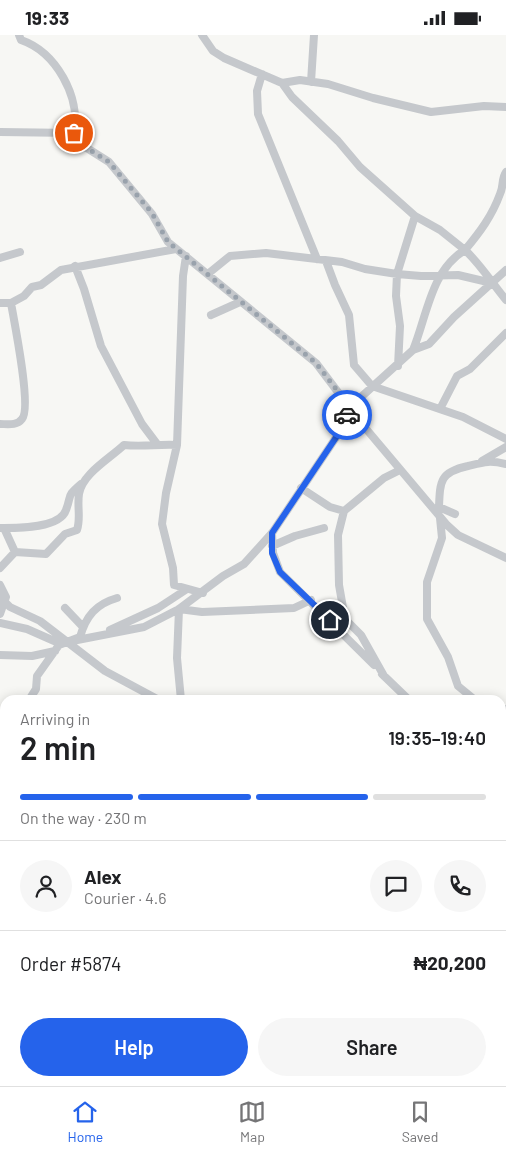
<!DOCTYPE html>
<meta charset="utf-8">
<style>
:root{--surface:#fff;--page:#f6f6f6;--text:#202124;--muted:#757577;--line:#e0e0e0;--accent:#2563eb}
body{margin:0;font-family:Barlow,sans-serif;background:var(--page);color:var(--text);height:100vh;display:flex;flex-direction:column;font-size:19px;white-space:nowrap}
*{box-sizing:border-box;margin:0}
p{font-size:16px;color:var(--muted)}
.icon{flex:none;width:28px;height:28px;fill:none;stroke:currentColor;stroke-width:2;stroke-linecap:round;stroke-linejoin:round}
.map{position:relative;flex:1;overflow:hidden}
.drawer{position:absolute;left:0px;top:660px;width:506px;height:391px;display:flex;flex-direction:column;background:var(--surface);border-radius:15px 15px 0 0;box-shadow:0 2px 12px #0003}
.drawer>*{flex:none}
.pin{position:absolute;display:grid;place-items:center;width:42px;height:42px;color:#fff;margin:-21px;border:2px solid #fff;border-radius:50%;box-shadow:0 1px 5px #0007}
.courier{position:absolute;display:grid;place-items:center;width:50px;height:50px;margin:-25px;border:4px solid #2563eb;border-radius:50%;background:#fff;color:#222;box-shadow:0 1px 6px #0007}
.summary em{font-style:normal;font-weight:600}
.summary div{display:flex;flex-direction:column-reverse}
.summary{display:flex;align-items:center;justify-content:space-between;height:85px;padding:0 20px}
h1{font-size:32px;font-weight:600;line-height:38px}
.bar{display:grid;grid-template-columns:repeat(4,1fr);gap:8px 5px;align-content:center;height:60px;padding:0 20px}
.bar i{height:6px;border-radius:4px;background:var(--line)}
.bar .current{background:var(--accent)}
.bar p{grid-column:span 4}
.line{display:flex;align-items:center;gap:12px;padding:0 20px;border-top:1px solid var(--line)}
.line div{flex:1}
.round{display:grid;place-items:center;flex:none;width:52px;height:52px;border-radius:26px;background:var(--page)}
.button{display:flex;gap:10px;margin-top:auto;padding:10px 20px}
.button a{flex:1;height:58px;border-radius:30px;background:var(--accent);color:#fff;font-size:20px;font-weight:600;line-height:58px;text-align:center}
.button a+a{background:var(--page);color:var(--text)}
.status{display:flex;justify-content:space-between;align-items:center;height:35px;padding:0 25px;background:var(--surface);direction:ltr}
.status svg{height:14px;fill:currentColor}
.dock{display:flex;justify-content:space-around;align-items:center;height:70px;border-top:1px solid var(--line);background:var(--surface);font-size:14px;color:var(--muted)}
.dock a{display:grid;justify-items:center;gap:2px}
.dock .current{color:var(--accent)}
.map>svg:first-child{display:block}
.lines{fill:none;stroke-linecap:round;stroke-linejoin:round}
.minor{stroke:#c5c8cc;stroke-width:8}
.done{stroke:#99a2ac;stroke-width:5;stroke-dasharray:0 9}
.route{stroke:#2563eb;stroke-width:6}
</style>
<div class="status"><b>19:33</b><svg viewBox="0 0 49 12"><path d="M0 12V9h3v3zM5 12V6h3v6zM10 12V3h3v9zM15 12V0h3v12zM26 1h20v11H26zM47 4h2v5h-2z"/></svg></div>
<div class="map">
<svg width="506" height="1051" viewBox="0 0 506 1051">
<rect width="100%" height="100%" fill="#f7f7f4"/>
<g class="lines">
<path class="minor" d="M19,0L21,5C56,17 81,62 74,98
M202,0L213,16L224,23L282,48L300,45L328,49L373,63L431,77L484,71L506,72
M262,39L257,56L258,79L317,224
M311,47L314,0
M282,48L292,62L338,106L360,132L415,181L440,195L465,215C431,235 427,281 413,315
M0,97L74,98L79,108L109,127L152,179L168,207L316,328L362,389L447,490L458,500L506,523
M506,137C501,144 504,151 500,159C492,181 480,197 465,215C481,230 492,248 506,265
M186,221L183,241L177,410L166,458L162,489L173,533L174,550L203,558
M0,223L20,217
M326,226L335,250L349,280L354,330L372,351L463,382L506,404
M75,231L84,254L101,311L142,389L157,409
M209,238L230,221L266,218L342,227L365,234L397,239L421,241L458,240L492,248
M0,268H11L24,261L32,252L41,250L61,235L176,214
M211,280L240,267
M398,331L400,291L396,261L397,239L415,181
M440,374L457,341L470,334L506,298
M0,389C7,389 17,391 22,384C32,373 14,286 11,268
M482,426L506,412
M301,453L330,472L344,476
M455,479L439,472C440,446 440,437 468,431C484,427 489,425 506,429
M440,483L442,503L427,547V584L448,622L458,651L475,665
M0,493H4L15,517
M4,493C20,493 60,493 66,475C72,459 66,462 81,449
M272,498L273,518L280,537L374,630
M272,511L295,501L324,493
M15,517L46,519L65,499L77,495C81,483 77,472 79,459C82,439 109,424 124,410C142,412 159,409 177,410
M0,533L15,517
M0,550L6,562L0,579
M0,562L10,572L40,586L105,636L159,665
M65,573L83,592
M179,574L202,577L294,573L311,565
M179,574L177,623L181,665
M0,588L27,594L61,609
M110,595L158,573L187,554
M67,607L144,592L179,574L223,541L244,529L272,498L339,398L350,372L413,315L429,309L454,282L506,235
M0,620L32,621L55,616
M382,639L409,665
M384,641L361,600L345,584L339,550L338,500L344,476L384,443L400,435
M29,665L36,654L37,641L59,610L80,602C86,581 96,569 117,563
M501,676L506,674
M0,711L5,704
M501,755L506,751
M501,786L506,785
M0,819H5
M501,852L506,853
M0,869L5,875
M0,916L5,915
M0,1034L4,1051
M27,1046L35,1051
M222,1046L224,1051
M95,1051L97,1046
M206,1051L207,1046"/>
</g>
<g class="lines">
<path class="done" d="M74,98L79,108L109,127L152,178L168,207L316,328L350,372L347,380"/>
<path class="route" d="M330,585L280,537L272,518V498L339,398L347,380"/>
</g>
</svg>
<div class="pin" style="left:74px;top:98px;background:#ea580c"><svg class="icon" aria-label="bag" viewBox="0 0 24 24"><path d="M5 8h14l-1 12H6zM9 8a3 3 0 0 1 6 0"/></svg></div>
<div class="pin" style="left:330px;top:585px;background:#1f2937"><svg class="icon" aria-label="home" viewBox="0 0 24 24"><path d="M3 11l9-7 9 7M6 9v11h12V9"/></svg></div>
<div class="courier" style="left:347px;top:380px"><svg class="icon" aria-label="car" viewBox="0 0 24 24"><path d="M5 17H2v-5l4-1 3-4h7l3 4 3 1v5h-3M9 17h6M6 11h13"/><circle cx="7" cy="17" r="2"/><circle cx="17" cy="17" r="2"/></svg></div>
<section class="drawer">
<div class="summary"><div><h1>2 min</h1><p>Arriving in</p></div><em>19:35–19:40</em></div>
<div class="bar"><i class="current"></i><i class="current"></i><i class="current"></i><i></i><p>On the way · 230 m</p></div>
<div class="line" style="height:90px"><a class="round"><svg class="icon" aria-label="person" viewBox="0 0 24 24"><circle cx="12" cy="8" r="4"/><path d="M4 21q1-7 8-7t8 7"/></svg></a><div><b>Alex</b><p>Courier · 4.6</p></div><a class="round"><svg class="icon" aria-label="chat" viewBox="0 0 24 24"><path d="M4 5h16v11H9l-5 4z"/></svg></a><a class="round"><svg class="icon" aria-label="phone" viewBox="0 0 24 24"><path d="M5 4h4l2 5-3 2q2 4 5 5l2-3 5 2v4C11 20 4 13 5 4z"/></svg></a></div>
<div class="line" style="height:65px"><div>Order #5874</div><b>₦20,200</b></div>
<div class="button"><a>Help</a><a>Share</a></div>
</section>
</div>
<nav class="dock">
<a class="current"><svg class="icon" aria-label="home" viewBox="0 0 24 24"><path d="M3 11l9-7 9 7M6 9v11h12V9"/></svg>Home</a>
<a><svg class="icon" aria-label="map" viewBox="0 0 24 24"><path d="M3 6l6-2 6 2 6-2v14l-6 2-6-2-6 2zM9 4v14M15 6v14"/></svg>Map</a>
<a><svg class="icon" aria-label="saved" viewBox="0 0 24 24"><path d="M7 4h10v16l-5-4-5 4z"/></svg>Saved</a>
</nav>
